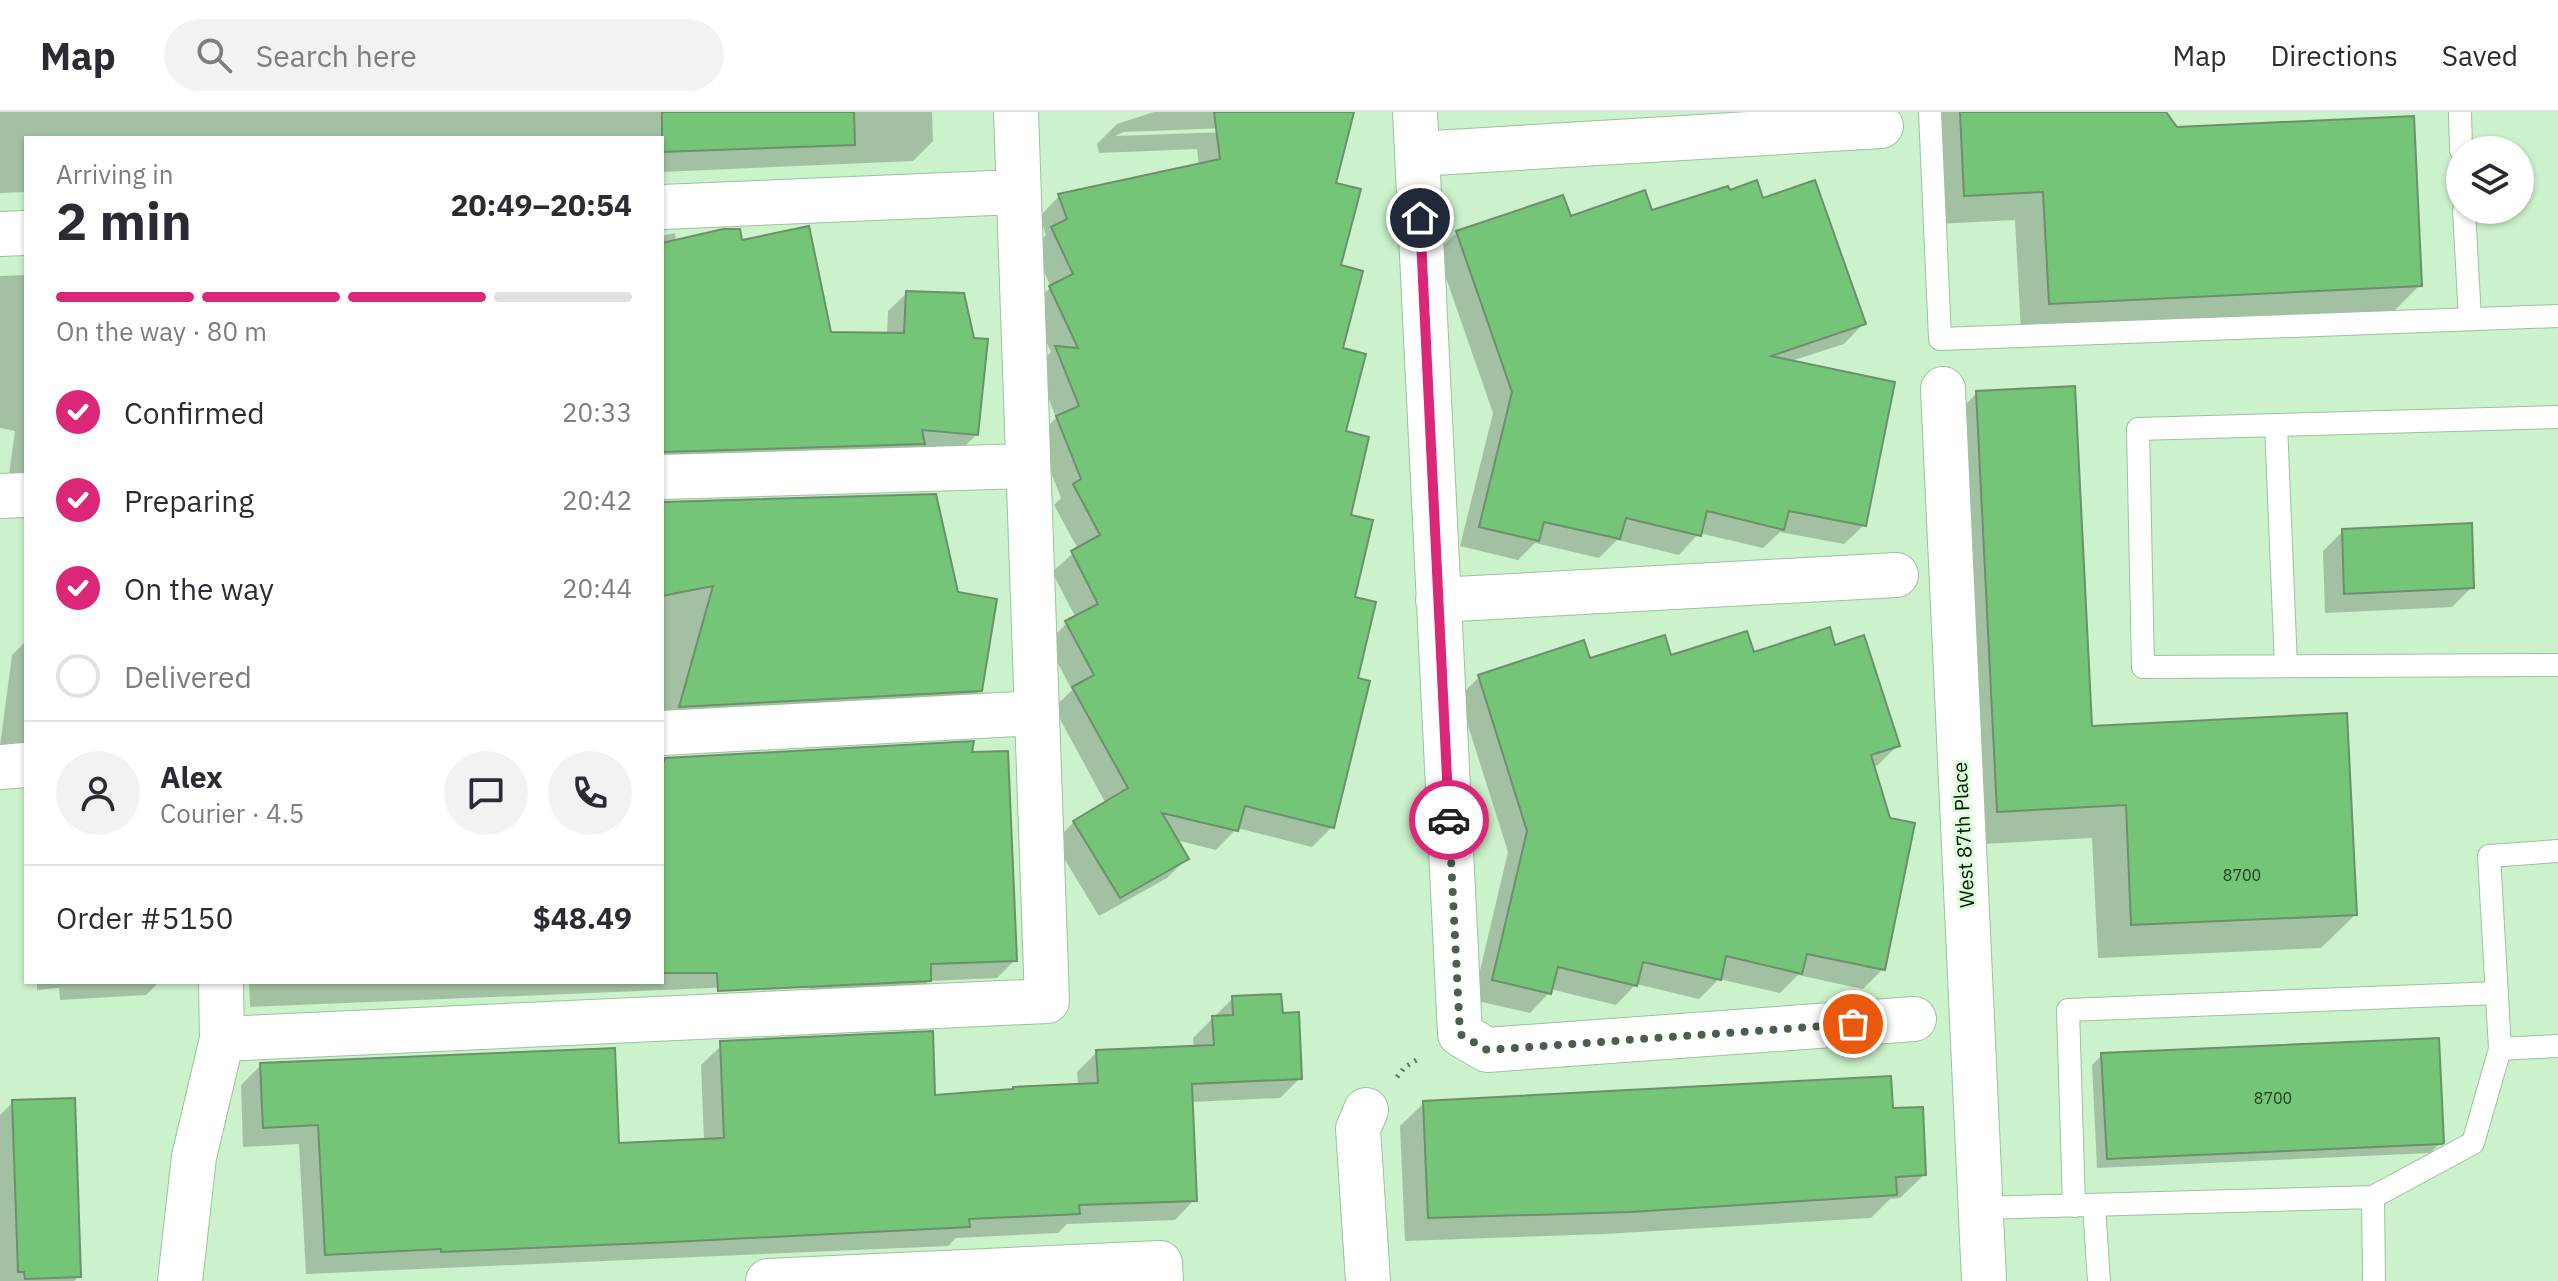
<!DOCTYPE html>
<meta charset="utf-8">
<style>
:root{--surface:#fff;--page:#f2f2f3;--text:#2b2b33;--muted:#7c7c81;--line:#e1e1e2;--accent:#db2777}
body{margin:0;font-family:"IBM Plex Sans",sans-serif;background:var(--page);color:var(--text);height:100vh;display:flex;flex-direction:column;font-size:30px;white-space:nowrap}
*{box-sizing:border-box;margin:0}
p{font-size:26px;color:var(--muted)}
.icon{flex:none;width:44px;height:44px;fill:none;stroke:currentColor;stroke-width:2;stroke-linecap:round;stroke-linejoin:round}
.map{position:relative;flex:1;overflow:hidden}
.panel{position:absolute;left:24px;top:24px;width:640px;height:848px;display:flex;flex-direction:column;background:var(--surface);border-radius:0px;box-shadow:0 2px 6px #0004}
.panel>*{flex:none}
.fabs{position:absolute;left:2446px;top:24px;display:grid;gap:16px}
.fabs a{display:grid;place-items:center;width:88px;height:88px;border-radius:50%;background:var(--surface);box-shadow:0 2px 6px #0004;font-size:40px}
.pin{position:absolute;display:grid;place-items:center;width:68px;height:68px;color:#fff;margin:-34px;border:4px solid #fff;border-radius:50%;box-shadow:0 2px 8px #0007}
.courier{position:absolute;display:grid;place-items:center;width:80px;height:80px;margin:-40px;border:6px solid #db2777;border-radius:50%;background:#fff;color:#222;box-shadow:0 2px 10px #0007}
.overview em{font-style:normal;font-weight:700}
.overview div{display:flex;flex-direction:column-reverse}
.overview{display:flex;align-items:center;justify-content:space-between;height:136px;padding:0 32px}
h1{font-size:52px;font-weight:700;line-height:60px}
.bar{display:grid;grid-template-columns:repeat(4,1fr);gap:12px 8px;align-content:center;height:96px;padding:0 32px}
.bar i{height:10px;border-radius:6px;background:var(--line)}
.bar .active{background:var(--accent)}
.bar p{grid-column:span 4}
.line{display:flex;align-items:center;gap:20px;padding:0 32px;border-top:2px solid var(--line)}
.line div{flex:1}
.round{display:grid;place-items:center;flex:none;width:84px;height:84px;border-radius:42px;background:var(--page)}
ol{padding:0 32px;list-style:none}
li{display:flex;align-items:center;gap:24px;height:88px}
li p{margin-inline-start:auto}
li .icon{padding:8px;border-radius:50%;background:var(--accent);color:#fff;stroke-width:4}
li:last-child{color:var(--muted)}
li i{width:44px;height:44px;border:4px solid var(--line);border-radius:50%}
header{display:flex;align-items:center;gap:48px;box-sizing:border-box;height:112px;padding:0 40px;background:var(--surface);border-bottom:2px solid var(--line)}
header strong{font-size:38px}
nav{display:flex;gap:44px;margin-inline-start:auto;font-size:28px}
.search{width:560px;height:72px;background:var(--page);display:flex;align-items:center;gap:20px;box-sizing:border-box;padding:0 28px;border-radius:44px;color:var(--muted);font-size:30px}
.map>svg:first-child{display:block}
.shadow{fill:#0003;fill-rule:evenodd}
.building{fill:#75c578;stroke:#6c8f6c;stroke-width:2}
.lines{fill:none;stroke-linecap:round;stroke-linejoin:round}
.service-casing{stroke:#9cc19c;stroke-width:24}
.minor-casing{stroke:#9cc19c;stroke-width:46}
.path{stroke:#5f7860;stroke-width:5;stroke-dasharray:2 6;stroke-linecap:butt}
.service{stroke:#fff;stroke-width:22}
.minor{stroke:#fff;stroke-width:44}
.done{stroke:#4a604b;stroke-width:8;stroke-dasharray:0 14.4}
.route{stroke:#db2777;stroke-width:10}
.labels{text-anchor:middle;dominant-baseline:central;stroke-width:6;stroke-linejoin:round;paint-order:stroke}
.number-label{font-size:16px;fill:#213f22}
.street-label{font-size:20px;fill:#051206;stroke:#d8ffd8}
</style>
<header>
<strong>Map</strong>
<div class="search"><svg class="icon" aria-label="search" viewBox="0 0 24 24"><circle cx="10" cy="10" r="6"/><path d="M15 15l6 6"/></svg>Search here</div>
<nav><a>Map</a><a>Directions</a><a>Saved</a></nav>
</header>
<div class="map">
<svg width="2558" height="1169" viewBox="0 0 2558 1169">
<rect width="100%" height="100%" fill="#cbf2cb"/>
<path class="shadow" d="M0,0H932L933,29L913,49L662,60V26H26V80L0,81Z
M1154,0H1352L1334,72L1355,567L1332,715L1312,735L1237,716L1216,738L1176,728L1186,747L1167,766L1099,804L1054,730L1074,710L1106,692L1054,596L1072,578L1047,531L1067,511L1076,506L1052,460L1078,437L1054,393L1061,386L1037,325L1056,306L1037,255L1051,240L1030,195L1051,175L1033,136L1046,123L1040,104L1059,84L1199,54L1197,37L1099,41L1097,32L1117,12ZM1226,16V20L1115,24L1124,20Z
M1931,0H2164L2176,17L2420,173L2391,202L2021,220L2015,108L1936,112Z
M1729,80L1762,88L1863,212L1844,232L1788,250L1864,413L1844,432L1780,420L1763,436L1699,421L1679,443L1617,428L1599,446L1535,431L1518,448L1460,434L1493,301L1437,140L1457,120L1651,101Z
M675,121L676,130H741L830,222L887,223L888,199L907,181L976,323L958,341L662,357V124Z
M26,163V364L9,362L15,319L0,316V164Z
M1977,281L2091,616L2355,803L2321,836L2098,846L2092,726L1964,733L1943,315Z
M662,392L980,578L961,597L662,613Z
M2343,419L2472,475L2452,495L2325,501L2323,439Z
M26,529V644L0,634L12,543Z
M1834,536L1898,633L1878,653L1873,655L1883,857L1863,877L1798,863L1780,881L1719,867L1699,887L1636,872L1616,893L1550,877L1549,881L1530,901L1473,888L1508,740L1459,585L1479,565L1588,549L1753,543Z
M971,632L969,642L1015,848L997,866L929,869L911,887L810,892L809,872L250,895L249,870H662V648Z
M37,870H159L146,883L60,888L59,876L37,878Z
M1233,886L1281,903L1300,966L1280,986L1191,990L1194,1088L1175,1108L1067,1112L1058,1121L956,1126L948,1134L306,1162L299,1032L243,1035L241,973L261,953L617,1033L704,1029L701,953L721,934L933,985L1078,974L1077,960L1097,940L1194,936L1193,926Z
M2102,943L2442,1030L2430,1041L2097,1056L2092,953Z
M13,990L79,1164L74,1169H0V1003Z
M1424,991L1891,998L1924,1063L1900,1086L1890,1087L1871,1106L1605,1122L1405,1129L1400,1014Z"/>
<path class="building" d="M662,0H854L855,33L662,40Z
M1214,0H1354L1336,71L1361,77L1341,153L1363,159L1343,236L1366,242L1346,319L1369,325L1351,403L1373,408L1355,485L1376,490L1358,566L1370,569L1334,716L1245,694L1238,719L1162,701L1189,747L1120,786L1073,709L1128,676L1072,575L1094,563L1065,509L1098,492L1071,439L1100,423L1073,372L1081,367L1056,304L1079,294L1055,234L1078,236L1049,174L1073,162L1051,115L1067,107L1058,82L1220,47Z
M1960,0H2166L2177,15L2414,4L2422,174L2049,192L2043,80L1964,84Z
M1757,68L1763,86L1815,68L1866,212L1771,244L1895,270L1866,414L1789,399L1784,418L1707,399L1701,424L1626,406L1620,427L1544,410L1539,429L1479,415L1512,280L1456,119L1563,83L1571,104L1645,78L1652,98L1728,74L1730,78Z
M809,114L831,220L904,221L906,179L964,181L974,226L988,227L978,323L922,318L925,332L662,340V131L723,117H740L742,128Z
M2075,274L2092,614L2347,601L2357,803L2131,813L2126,693L1997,700L1976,279Z
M936,382L958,480L997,487L982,579L679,595L713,474L662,484V390Z
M2472,411L2474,476L2344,482L2342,417Z
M1830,515L1835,533L1864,523L1900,634L1871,643L1890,706L1915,711L1885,858L1807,842L1802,862L1726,844L1721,868L1643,850L1637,874L1558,855L1551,882L1492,868L1527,719L1478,563L1584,528L1590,546L1665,523L1671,543L1747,519L1754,540Z
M974,629L972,640L1008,639L1017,849L931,852V869L718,879L717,861H662V656L665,646Z
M1281,882L1283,901L1299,900L1302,967L1192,972L1197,1089L1079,1093L1080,1102L969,1107L970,1115L672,1130L441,1140V1137L325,1143L318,1013L263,1016L260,951L615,936L619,1031L724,1026L720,929L933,919L935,983L1013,977V975L1098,971L1096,938L1214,933L1212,904L1233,903L1232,884Z
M2439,926L2444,1031L2442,1032L2107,1047L2101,941Z
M1891,964L1893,996L1923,995L1926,1063L1896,1065L1897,1083L1630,1100L1428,1106L1423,989Z
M75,986L81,1165L25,1167L24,1160H18L12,988Z"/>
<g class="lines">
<g class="service-casing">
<path id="service" d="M1930,0L1940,227L2558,204
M2460,0L2461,38
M2464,98L2470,207
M2558,305L2138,317L2143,555L2558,553
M2276,313L2286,554
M2558,739L2489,744L2500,937L2558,934
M2373,1085L2374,1169
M2094,1093L2099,1169
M2074,1094L2068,898L2497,881
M1981,1096L2373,1085L2473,1031L2500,937"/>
</g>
<g class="minor-casing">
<path id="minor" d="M1415,0L1460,922L1487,938L1914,907
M1417,42L1881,14
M662,95L1017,80
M0,122L26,121
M1943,277L1984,1169
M662,365L1028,354
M0,384L26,383
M1438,488L1896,463
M662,621L1037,601
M0,655L26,653
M221,870L222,927
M1366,998L1358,1017L1368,1169
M180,1169L194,1045L222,927L1047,889L1016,0
M768,1169L1160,1151L1161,1169"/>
</g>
<path class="path" d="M1397,965L1405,955L1420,946"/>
<use href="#service" class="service"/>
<use href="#minor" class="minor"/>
</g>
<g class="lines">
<path class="done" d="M1449,708L1460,922L1487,938L1853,912"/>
<path class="route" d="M1420,106L1449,708"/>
</g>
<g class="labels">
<g class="number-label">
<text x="2242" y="763">8700</text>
<text x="2273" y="986">8700</text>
</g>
<g class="street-label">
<text transform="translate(1963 723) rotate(-93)">West 87th Place</text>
</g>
</g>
</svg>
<div class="fabs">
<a><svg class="icon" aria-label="layers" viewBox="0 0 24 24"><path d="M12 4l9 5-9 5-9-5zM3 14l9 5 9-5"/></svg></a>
</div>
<div class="pin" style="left:1853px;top:912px;background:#ea580c"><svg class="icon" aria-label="bag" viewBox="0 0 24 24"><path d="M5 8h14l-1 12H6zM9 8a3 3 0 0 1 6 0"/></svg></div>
<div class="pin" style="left:1420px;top:106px;background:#1f2937"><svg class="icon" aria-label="home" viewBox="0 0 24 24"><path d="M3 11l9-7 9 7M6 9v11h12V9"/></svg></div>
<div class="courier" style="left:1449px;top:708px"><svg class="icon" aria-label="car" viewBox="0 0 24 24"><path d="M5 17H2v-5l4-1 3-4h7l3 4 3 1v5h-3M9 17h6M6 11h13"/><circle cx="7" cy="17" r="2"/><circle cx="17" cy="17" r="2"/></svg></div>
<section class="panel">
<div class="overview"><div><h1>2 min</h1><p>Arriving in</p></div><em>20:49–20:54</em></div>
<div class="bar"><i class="active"></i><i class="active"></i><i class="active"></i><i></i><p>On the way · 80 m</p></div>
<ol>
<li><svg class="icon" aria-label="check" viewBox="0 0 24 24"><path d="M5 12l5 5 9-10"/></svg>Confirmed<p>20:33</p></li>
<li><svg class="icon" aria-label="check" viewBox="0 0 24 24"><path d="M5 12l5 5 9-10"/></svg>Preparing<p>20:42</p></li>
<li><svg class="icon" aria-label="check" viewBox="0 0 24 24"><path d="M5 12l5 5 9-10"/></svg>On the way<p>20:44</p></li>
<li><i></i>Delivered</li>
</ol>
<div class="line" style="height:144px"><a class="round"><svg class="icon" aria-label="person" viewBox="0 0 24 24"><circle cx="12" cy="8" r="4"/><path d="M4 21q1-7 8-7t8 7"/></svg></a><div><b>Alex</b><p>Courier · 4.5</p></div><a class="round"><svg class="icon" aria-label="chat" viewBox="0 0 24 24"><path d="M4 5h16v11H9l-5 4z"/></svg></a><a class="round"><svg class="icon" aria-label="phone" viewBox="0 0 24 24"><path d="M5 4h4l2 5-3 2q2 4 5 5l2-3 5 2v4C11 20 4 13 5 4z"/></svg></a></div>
<div class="line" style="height:104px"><div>Order #5150</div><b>$48.49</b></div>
</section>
</div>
